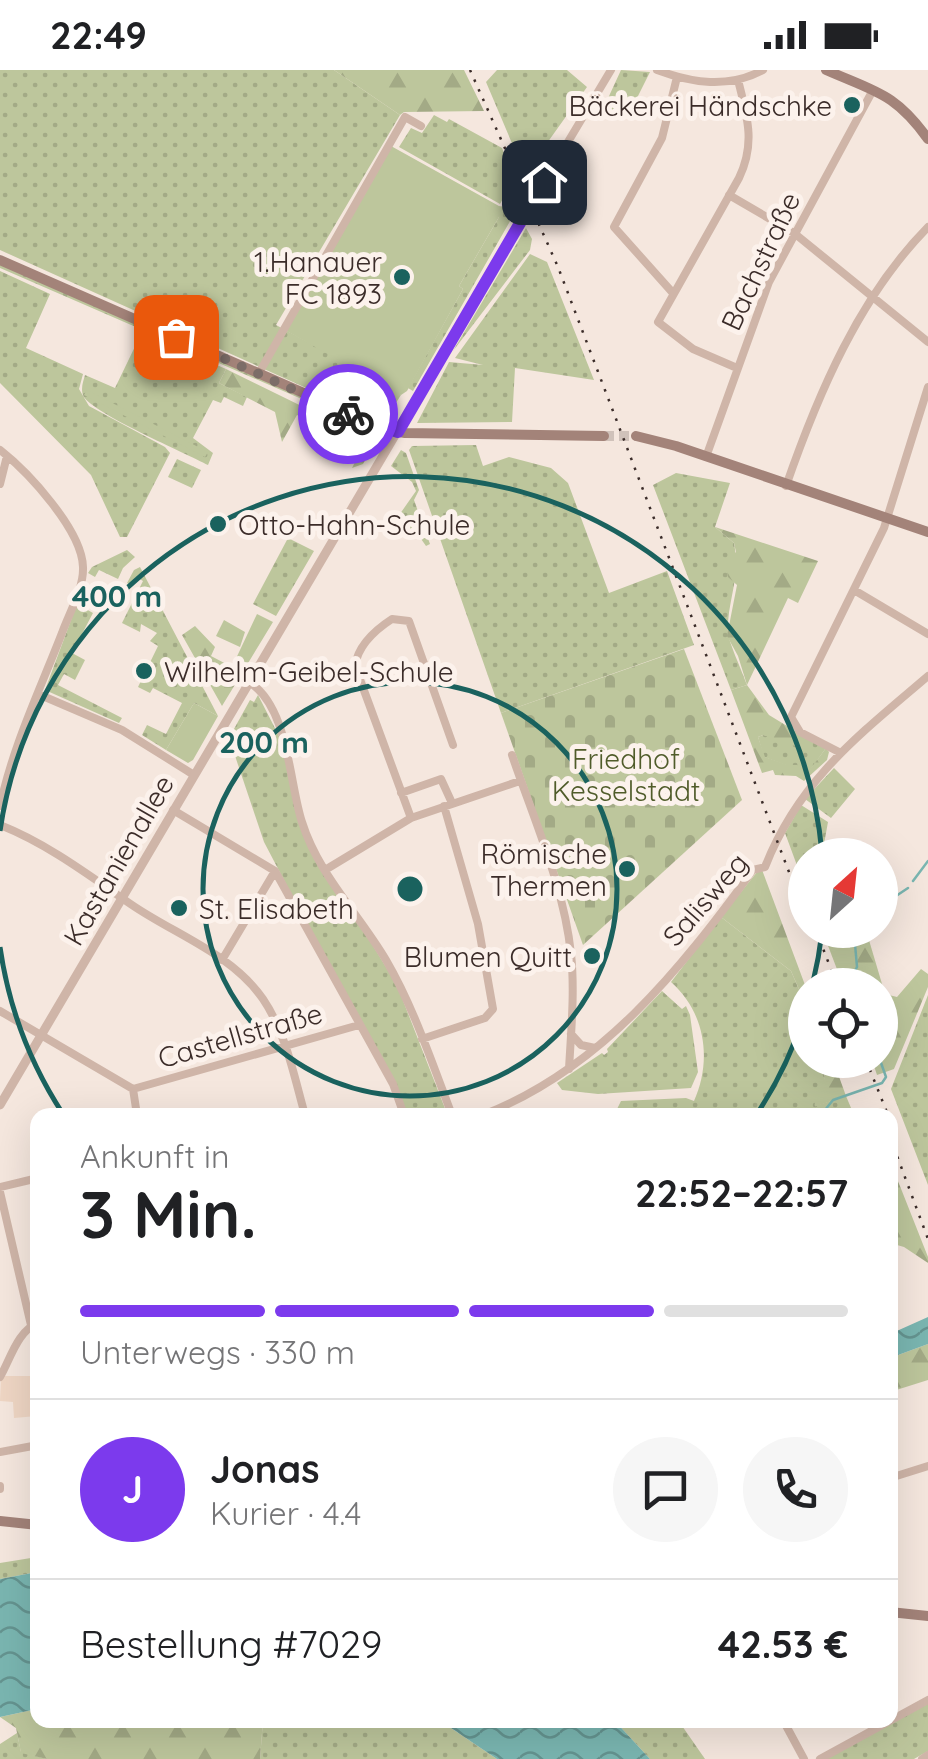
<!DOCTYPE html>
<html lang="de">
<meta charset="utf-8">
<style>
:root{--surface:#fff;--page:#f6f6f6;--text:#202124;--muted:#757577;--line:#e0e0e0;--accent:#7c3aed}
body{margin:0;font-family:Quicksand,sans-serif;background:var(--page);color:var(--text);height:100vh;display:flex;flex-direction:column;font-size:38px;white-space:nowrap}
*{box-sizing:border-box;margin:0}
p{font-size:32px;color:var(--muted)}
.icon{flex:none;width:55px;height:55px;fill:none;stroke:currentColor;stroke-width:2;stroke-linecap:round;stroke-linejoin:round}
.map{position:relative;flex:1;overflow:hidden}
.panel{position:absolute;left:30px;top:1038px;width:868px;height:620px;display:flex;flex-direction:column;background:var(--surface);border-radius:20px;box-shadow:0 10px 40px #0002}
.panel>*{flex:none}
.needle{width:65px;rotate:27deg}
.tools{position:absolute;left:788px;top:768px;display:grid;gap:20px}
.tools a{display:grid;place-items:center;width:110px;height:110px;border-radius:50%;background:var(--surface);box-shadow:0 10px 40px #0002;font-size:50px}
.pin{position:absolute;display:grid;place-items:center;width:85px;height:85px;color:#fff;margin:-42px;border-radius:20px;box-shadow:0 5px 15px #0006}
.courier{position:absolute;display:grid;place-items:center;width:100px;height:100px;margin:-50px;border:8px solid #7c3aed;border-radius:50%;background:#fff;color:#222;box-shadow:0 2px 12px #0007}
.overview em{font-style:normal;font-weight:700}
.overview div{display:flex;flex-direction:column-reverse}
.overview{display:flex;align-items:center;justify-content:space-between;height:170px;padding:0 50px}
h1{font-size:65px;font-weight:700;line-height:75px}
.bar{display:grid;grid-template-columns:repeat(4,1fr);gap:15px 10px;align-content:center;height:120px;padding:0 50px}
.bar i{height:12px;border-radius:8px;background:var(--line)}
.bar .current{background:var(--accent)}
.bar p{grid-column:span 4}
.line{display:flex;align-items:center;gap:25px;padding:0 50px;border-top:2px solid var(--line)}
.line div{flex:1}
.round{display:grid;place-items:center;flex:none;width:105px;height:105px;border-radius:52px;background:var(--page)}
.status{display:flex;justify-content:space-between;align-items:center;height:70px;padding:0 50px;background:var(--surface);direction:ltr}
.status svg{height:28px;fill:currentColor}
.map>svg:first-child{display:block}
.green{fill:url(#green-dots)}
.forest{fill:url(#forest-firs)}
.cemetery{fill:url(#cemetery-stones)}
.pitch{fill:#bdc69c}
.plaza{fill:#efd6c4}
.water{fill:url(#water-waves)}
.lines{fill:none;stroke-linecap:round;stroke-linejoin:round}
.stream{stroke:#7ab6b1;stroke-width:2.5}
.secondary-tunnel{stroke:#d0c2ba;stroke-width:10;stroke-dasharray:10 5;stroke-linecap:butt}
.minor{stroke:#cfb5a8;stroke-width:8}
.tertiary{stroke:#cfb5a8;stroke-width:9}
.secondary{stroke:#a38379;stroke-width:10}
.rail{stroke:#3b2c29;stroke-width:2.5;stroke-dasharray:2.5 8;stroke-linecap:butt}
.minor-bridge{stroke:#cfb5a8;stroke-width:8}
.done{stroke:#7c6d68;stroke-width:10;stroke-dasharray:0 18}
.route{stroke:#7c3aed;stroke-width:12}
.ring{fill:none;stroke:#1a625e;stroke-width:5}
.poi-dot{fill:#1a625e;stroke:#fcf2ec;stroke-width:4}
.labels{text-anchor:middle;dominant-baseline:central;stroke-width:10;stroke-linejoin:round;paint-order:stroke}
.poi-label{font-size:28px;fill:#3b2c29;stroke:#fcf2ec;text-anchor:end}
.street-label{font-size:28px;fill:#3b2c29;stroke:#fcf2ec}
.park-label{font-size:28px;fill:#505c2a;stroke:#fcf2ec}
.centre{fill:#1a625e;stroke:#fcf2ec;stroke-width:5}
.ring-label{font-size:30px;text-anchor:middle;font-weight:bold;fill:#1a625e;stroke:#fcf2ec;stroke-width:10;stroke-linejoin:round;paint-order:stroke}
</style>
<div class="status"><b>22:49</b><svg viewBox="0 0 49 12"><path d="M0 12V9h3v3zM5 12V6h3v6zM10 12V3h3v9zM15 12V0h3v12zM26 1h20v11H26zM47 4h2v5h-2z"/></svg></div>
<div class="map">
<svg width="928" height="1689" viewBox="0 0 928 1689">
<defs>
<pattern id="green-dots" width="8" height="8" patternUnits="userSpaceOnUse" patternTransform="scale(2.5)"><rect width="8" height="8" fill="#bdc69c"/><path d="M2 2h.1M6 6h.1" fill="none" stroke="#a3aa86" stroke-width="1.8" stroke-linecap="round"/></pattern>
<pattern id="forest-firs" width="22" height="20" patternUnits="userSpaceOnUse" patternTransform="scale(2.5)"><rect width="22" height="20" fill="#bdc69c"/><path d="M5 1l3.5 6h-7zM16 11l3.5 6h-7z" fill="#a3aa86"/></pattern>
<pattern id="cemetery-stones" width="16" height="16" patternUnits="userSpaceOnUse" patternTransform="scale(2.5)"><rect width="16" height="16" fill="#bdc69c"/><path d="M2 7V4a2 2 0 0 1 4 0v3zM10 15v-3a2 2 0 0 1 4 0v3z" fill="#a3aa86"/></pattern>
<pattern id="water-waves" width="16" height="10" patternUnits="userSpaceOnUse" patternTransform="scale(2.5)"><rect width="16" height="10" fill="#7ab6b1"/><path d="M0 5q4-4 8 0t8 0" fill="none" stroke="#659490"/></pattern>
</defs>
<rect width="100%" height="100%" fill="#f5e7de"/>
<path class="green" d="M0,0H334L400,45L276,255L395,319L401,325L390,342L379,345L353,339L0,180Z
M497,0H567L587,17L525,104L486,12Z
M621,0L650,2L627,48L604,37Z
M434,45L447,52L449,49L502,78L514,109L500,134L399,77L411,58L422,63Z
M499,136L517,139L413,321L408,318L463,219L459,216L499,147Z
M526,158L532,169L530,180L453,281Z
M530,184L547,192L594,310L515,298L512,352L417,353L449,292L483,295L455,288Z
M0,194L257,306L336,344L0,198Z
M0,201L50,224L26,278L83,304L79,319L89,336L165,377L170,383L127,467H120L91,405L0,313Z
M142,262L226,299L219,313L247,327L243,336L224,327L221,333L213,330L193,368L213,383L208,395C187,384 93,343 84,327C80,320 83,312 85,305L115,318Z
M476,375L483,396L509,387L551,398L568,413L609,523L667,501L694,575L501,643L409,380L412,376Z
M401,380L406,383L419,420L414,430L430,474L426,476L419,466L395,451L416,421L412,412L391,396Z
M177,389L201,400L192,418L168,407Z
M676,403L730,413L715,457L734,473C741,510 727,530 728,562C728,571 743,603 747,615L731,620L653,415Z
M288,468L314,481L276,546L253,534Z
M127,480L135,487L123,498L118,509L99,500L95,507L88,503L92,497Z
M140,497L218,646L194,633L166,680L142,665L147,655L166,664L182,633L153,618L150,623L138,617L158,576L150,571L157,563L141,554L140,562L122,553L143,511L136,507L131,515L127,513L134,500Z
M77,534L93,543L72,583L85,590L75,610L64,604L58,615L122,648L119,653L45,620Z
M258,625L280,668L302,760L397,915L446,1041L407,1045L264,772L229,668L250,630L254,632Z
M763,665L810,670L826,678L808,703L764,687L758,667Z
M834,698L855,719L831,748L805,729Z
M801,735L828,752L822,785H805V817L785,763Z
M721,847L791,901L805,933V990H822L825,1008L815,1036L846,1026L854,1045H614L621,1031L686,1028L694,1031C712,991 706,943 671,912Z
M662,921L682,939L686,936L690,945L698,1002L691,1018L598,1024L562,1020L557,1013L602,983L604,985L608,982L607,979Z
M928,925V1115L891,1019Z
M37,1487V1502L0,1509V1493Z
M928,1633V1681L914,1689H824Z
M263,1650H439L497,1689H260Z
M614,1650H678L705,1689H650Z
M17,1663L21,1682L47,1689H0V1674Z"/>
<path class="forest" d="M334,0H464L484,41L404,42L400,45Z
M226,299L375,372L363,394L352,398L362,378L297,345L282,372L275,342L219,313Z
M715,457L818,491L798,533L788,528L747,615L769,645L810,670L804,679L763,665L758,667L765,687L788,695H797L808,702L826,678L829,682L827,690L804,711L796,706L775,705L773,700L762,703L731,620L747,615L738,586L727,566L737,515L728,507L726,492L736,482L734,473Z
M257,544L273,552L222,636L182,565L195,556L215,577L211,586L232,597Z
M761,797L805,915V933L791,901L721,847Z
M822,860H842L849,878L866,860L885,924L897,927L921,899L928,904V917L894,999L877,1005L872,990H880V915H843Z
M822,990H833L846,1026L814,1037L819,1016L825,1008Z
M896,1106L928,1187V1193L904,1177L890,1173V1109Z
M928,1274V1310L890,1322V1288Z
M37,1639L38,1650H263L260,1689H47L21,1683L16,1658L0,1647Z"/>
<path class="cemetery" d="M684,579L742,730L583,875L501,643Z"/>
<path class="pitch" d="M391,76L499,136V147L459,216L463,219L407,321L401,325L283,259Z
M87,320L208,382L205,387L84,325Z
M224,550L245,562L240,577L216,566Z
M194,633L218,646L193,690L188,693L166,680Z"/>
<path class="plaza" d="M1,1306H35L37,1346L14,1348L13,1332L0,1331Z"/>
<path class="water" d="M928,1247V1274L890,1288V1264Z
M37,1502V1639L0,1647V1509Z
M439,1650H614L650,1689H497Z"/>
<g class="lines">
<path class="stream" d="M913,811L928,791
M890,838L893,828L908,818
M880,854L886,848
M849,911L857,897L855,874L872,860
M844,915L846,913
M821,1045L833,1030L882,1013L886,1007L880,990"/>
<path class="secondary-tunnel" d="M604,366H636"/>
<path class="minor" d="M657,0C692,13 728,19 763,0
M544,112L611,0
M729,125L794,163L928,272
M672,222L614,157L662,68L677,7
M737,298L693,279L658,252L739,108C756,73 747,46 738,10
M259,303L405,47L421,56
M397,362L517,159
M0,380C28,402 82,460 83,497C84,518 69,543 62,563C39,622 14,673 0,736
M706,387L769,212L873,20
M0,414L7,386
M786,416C818,324 859,227 928,157
M854,520L928,564
M249,612C289,637 289,713 302,752C318,804 359,844 386,890C414,938 432,993 452,1045
M38,624L122,660L194,705
M839,682L800,662L791,647L884,458L928,317
M512,685C534,750 564,816 571,884C575,921 571,962 569,999
M401,723L441,709L452,733
M173,740L275,801L393,1014L404,1045
M411,748L355,596C358,575 375,560 392,549L409,551L453,675
M0,755C48,774 90,806 132,835C176,865 232,884 263,929C286,963 294,1006 305,1045
M325,800L411,748L520,711
M222,890L275,801
M0,941L133,1019L137,1045
M571,964L581,975L595,978
M422,969L485,948L493,939L478,854L444,736
M133,1019L359,955
M483,1045C601,999 680,900 753,800L765,797C799,710 859,665 928,606
M0,1117L38,1108
M0,1122L31,1255
M0,1307C10,1290 18,1260 38,1253
M0,1382L38,1375
M890,1408L928,1396
M0,1416V1419
M783,1650L804,1689
M820,1689L928,1630
M922,1689L928,1685"/>
<path class="tertiary" d="M0,1035L397,362"/>
<path class="secondary" d="M826,0C876,22 895,23 928,69
M0,190L388,360L405,363L604,366
M636,366L676,376L928,462
M0,1451L38,1455
M890,1542L928,1546"/>
<path class="rail" d="M470,0L558,197L805,844
M816,860L837,915
M866,990L888,1045
M890,1067L928,1169"/>
<path class="minor-bridge" d="M517,159L544,112"/>
</g>
<g class="lines">
<path class="done" d="M176,267L348,344"/>
<path class="route" d="M348,344L398,362L544,112"/>
</g>
<g class="ring">
<circle cx="410" cy="819" r="207"/>
<path d="M822 862A414 414 0 0 1 813 912M805 943A414 414 0 0 1 757 1044M63 1044A414 414 0 0 1 0 877M0 761A414 414 0 0 1 822 783"/>
</g>
<g class="poi-dot">
<circle cx="852" cy="35" r="10"/>
<circle cx="402" cy="207" r="10"/>
<circle cx="218" cy="454" r="10"/>
<circle cx="144" cy="601" r="10"/>
<circle cx="627" cy="799" r="10"/>
<circle cx="179" cy="838" r="10"/>
<circle cx="592" cy="886" r="10"/>
</g>
<g class="labels">
<g class="poi-label">
<text x="832" y="35">Bäckerei Händschke</text>
<text x="382" y="191">1.Hanauer<tspan x="382" dy="32">FC 1893</tspan></text>
<text x="238" y="454" text-anchor="start">Otto-Hahn-Schule</text>
<text x="164" y="601" text-anchor="start">Wilhelm-Geibel-Schule</text>
<text x="607" y="783">Römische<tspan x="607" dy="32">Thermen</tspan></text>
<text x="199" y="838" text-anchor="start">St. Elisabeth</text>
<text x="572" y="886">Blumen Quitt</text>
</g>
<g class="street-label">
<text transform="translate(760 191) rotate(-65)">Bachstraße</text>
<text transform="translate(118 790) rotate(-60)">Kastanienallee</text>
<text transform="translate(705 829) rotate(-49)">Salisweg</text>
<text transform="translate(240 965) rotate(-16)">Castellstraße</text>
</g>
<g class="park-label">
<text x="626" y="688">Friedhof<tspan x="626" dy="32">Kesselstadt</tspan></text>
</g>
</g>
<circle cx="410" cy="819" r="15" class="centre"/>
<g class="ring-label">
<text x="117" y="537">400 m</text>
<text x="264" y="683">200 m</text>
</g>
</svg>
<div class="tools">
<a><svg class="needle" viewBox="-14 -14 28 28"><path d="M0-13l5 13h-10z" fill="#e53935"/><path d="M0 13l5-13h-10z" fill="#757577"/></svg></a>
<a><svg class="icon" aria-label="locate" viewBox="0 0 24 24"><circle cx="12" cy="12" r="6"/><path d="M12 2v4M12 18v4M2 12h4M18 12h4"/></svg></a>
</div>
<div class="pin" style="left:176px;top:267px;background:#ea580c"><svg class="icon" aria-label="bag" viewBox="0 0 24 24"><path d="M5 8h14l-1 12H6zM9 8a3 3 0 0 1 6 0"/></svg></div>
<div class="pin" style="left:544px;top:112px;background:#1f2937"><svg class="icon" aria-label="home" viewBox="0 0 24 24"><path d="M3 11l9-7 9 7M6 9v11h12V9"/></svg></div>
<div class="courier" style="left:348px;top:344px"><svg class="icon" aria-label="bike" viewBox="0 0 24 24"><circle cx="6" cy="16" r="4"/><circle cx="18" cy="16" r="4"/><path d="M6 16l4-8h5l3 8M10 8l3 8H6M13 5h3"/></svg></div>
<section class="panel">
<div class="overview"><div><h1>3 Min.</h1><p>Ankunft in</p></div><em>22:52–22:57</em></div>
<div class="bar"><i class="current"></i><i class="current"></i><i class="current"></i><i></i><p>Unterwegs · 330 m</p></div>
<div class="line" style="height:180px"><b class="round" style="background:var(--accent);color:#fff">J</b><div><b>Jonas</b><p>Kurier · 4.4</p></div><a class="round"><svg class="icon" aria-label="chat" viewBox="0 0 24 24"><path d="M4 5h16v11H9l-5 4z"/></svg></a><a class="round"><svg class="icon" aria-label="phone" viewBox="0 0 24 24"><path d="M5 4h4l2 5-3 2q2 4 5 5l2-3 5 2v4C11 20 4 13 5 4z"/></svg></a></div>
<div class="line" style="height:130px"><div>Bestellung #7029</div><b>42.53 €</b></div>
</section>
</div>
